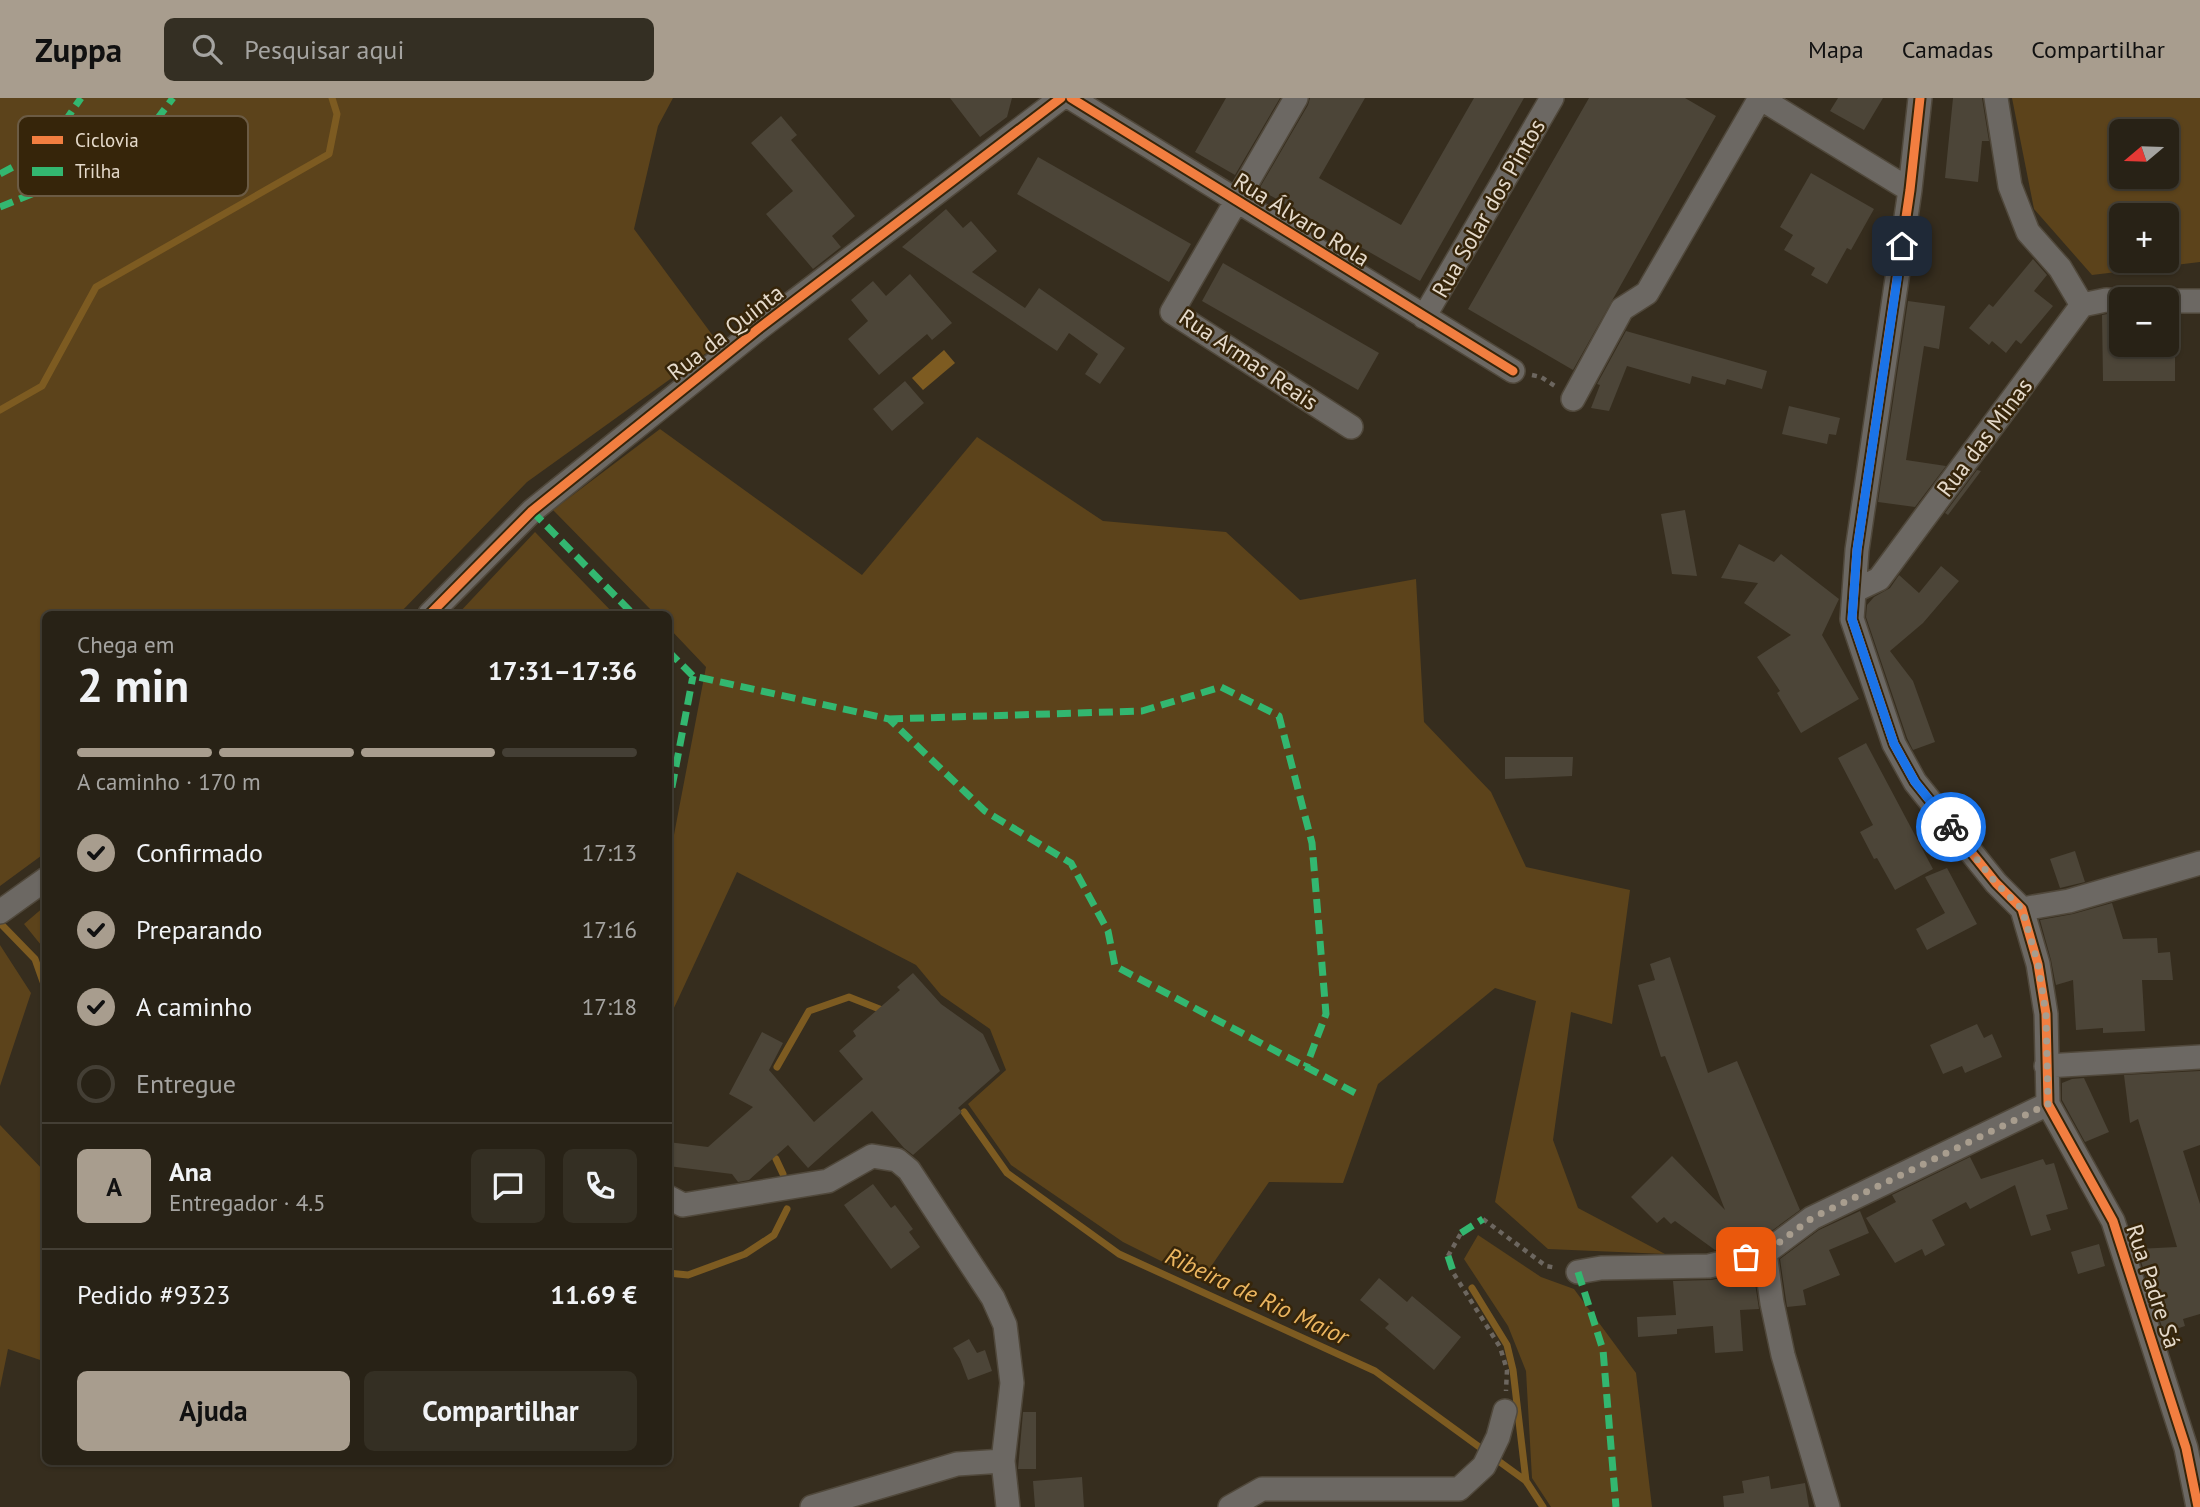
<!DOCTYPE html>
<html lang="pt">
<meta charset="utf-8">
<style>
:root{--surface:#282216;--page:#342f23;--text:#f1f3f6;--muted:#a5a4a1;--line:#443f35;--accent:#a89d8e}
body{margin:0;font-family:"PT Sans",sans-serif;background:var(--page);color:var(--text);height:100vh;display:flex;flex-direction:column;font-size:26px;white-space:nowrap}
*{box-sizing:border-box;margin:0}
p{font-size:23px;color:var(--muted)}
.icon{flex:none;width:38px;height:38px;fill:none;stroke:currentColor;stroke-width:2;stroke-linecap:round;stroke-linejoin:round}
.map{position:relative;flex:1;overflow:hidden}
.side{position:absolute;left:42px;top:513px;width:630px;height:854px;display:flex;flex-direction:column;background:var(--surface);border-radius:10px;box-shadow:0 2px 5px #0004,0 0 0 2px var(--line)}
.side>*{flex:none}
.needle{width:46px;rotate:251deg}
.fabs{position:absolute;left:2109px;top:21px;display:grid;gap:14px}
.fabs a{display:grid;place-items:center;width:70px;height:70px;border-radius:10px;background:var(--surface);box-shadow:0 2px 5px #0004,0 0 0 2px var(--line);font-size:35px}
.pin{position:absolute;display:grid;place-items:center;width:60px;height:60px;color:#fff;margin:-30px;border-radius:14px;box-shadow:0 4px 10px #0006}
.courier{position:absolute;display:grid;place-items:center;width:70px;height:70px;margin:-35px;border:5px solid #1a73e8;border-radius:50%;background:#fff;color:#222;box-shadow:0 2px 9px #0007}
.summary em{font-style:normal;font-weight:700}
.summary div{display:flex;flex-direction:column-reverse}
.summary{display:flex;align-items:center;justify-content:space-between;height:119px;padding:0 35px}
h1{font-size:46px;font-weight:700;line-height:52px}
.bar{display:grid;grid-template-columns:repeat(4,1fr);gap:10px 7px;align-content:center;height:84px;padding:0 35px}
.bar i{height:9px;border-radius:5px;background:var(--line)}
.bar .current{background:var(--accent)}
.bar p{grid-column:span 4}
.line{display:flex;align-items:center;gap:18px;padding:0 35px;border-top:2px solid var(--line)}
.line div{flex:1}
.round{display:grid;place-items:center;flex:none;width:74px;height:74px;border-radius:10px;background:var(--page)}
ol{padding:0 35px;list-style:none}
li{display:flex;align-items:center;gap:21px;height:77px}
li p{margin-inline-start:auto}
li .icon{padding:7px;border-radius:50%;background:var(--accent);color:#111;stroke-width:4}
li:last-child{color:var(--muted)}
li i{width:38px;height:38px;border:4px solid var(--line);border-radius:50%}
.cta{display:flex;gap:14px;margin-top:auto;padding:14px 35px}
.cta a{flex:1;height:80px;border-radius:10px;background:var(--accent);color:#111;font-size:28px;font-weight:700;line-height:80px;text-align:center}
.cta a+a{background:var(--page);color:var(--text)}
header{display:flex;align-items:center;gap:42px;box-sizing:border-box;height:98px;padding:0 35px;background:var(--accent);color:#111}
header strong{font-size:33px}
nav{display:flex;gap:38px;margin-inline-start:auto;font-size:24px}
.search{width:490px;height:63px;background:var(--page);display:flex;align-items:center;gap:18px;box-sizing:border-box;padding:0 24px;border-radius:10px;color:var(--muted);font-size:26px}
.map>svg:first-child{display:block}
.green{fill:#5c431b;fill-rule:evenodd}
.water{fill:#7d5b21}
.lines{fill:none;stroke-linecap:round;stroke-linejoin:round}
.stream{stroke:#7d5b21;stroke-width:7}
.building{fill:#4c4538}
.minor-casing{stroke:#50483b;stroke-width:26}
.path{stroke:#6c665f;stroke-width:4.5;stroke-dasharray:5 5;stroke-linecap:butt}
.minor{stroke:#6c6863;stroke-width:23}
.quiet{stroke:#33b770;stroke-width:7;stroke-dasharray:14 7;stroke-linecap:butt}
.cycleway-casing{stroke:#36250a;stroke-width:13}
.cycleway{stroke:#f27e40;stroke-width:9}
.done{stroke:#a89d8e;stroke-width:7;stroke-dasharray:0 12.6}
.route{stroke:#1a73e8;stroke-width:9}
.labels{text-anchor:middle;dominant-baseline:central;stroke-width:5;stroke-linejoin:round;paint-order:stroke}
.street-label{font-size:23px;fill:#e5dacb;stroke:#36250a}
.water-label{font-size:24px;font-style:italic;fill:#ecb660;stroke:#36250a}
.key{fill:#36250a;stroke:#6b5b44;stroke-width:2}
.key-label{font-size:19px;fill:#e5dacb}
</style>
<header>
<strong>Zuppa</strong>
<div class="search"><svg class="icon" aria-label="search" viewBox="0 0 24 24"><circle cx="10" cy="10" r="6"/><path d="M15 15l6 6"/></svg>Pesquisar aqui</div>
<nav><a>Mapa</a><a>Camadas</a><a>Compartilhar</a></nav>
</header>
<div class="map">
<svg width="2200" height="1409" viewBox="0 0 2200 1409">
<rect width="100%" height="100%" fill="#362d1e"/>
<path class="green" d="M0,0H673L658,28L634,131L719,246L527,384L399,516H46L45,755L0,788Z
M2012,0H2200V164L2092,177L2034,111ZM2121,33H2166V79H2121ZM2121,117H2166V163H2121Z
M660,331L862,477L977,339L1103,423L1226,434L1300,502L1416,481L1424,624L1491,694L1526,769L1630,792L1612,926L1571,914L1553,1042L1578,1110L1665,1156L1548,1151L1495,1104L1536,903L1495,890L1378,986L1343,1085L1269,1084L1201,1183L1123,1144L1011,1067L968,1006L1006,972L990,931L941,897L916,867L737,774L673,912L668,905L669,763L706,569L669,530L668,516H655L553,412Z
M535,434L614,516H458Z
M45,808V852L24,826Z
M0,847L31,895L0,988Z
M0,1027L45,1074L46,1264L8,1251L0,1290Z
M1478,1137L1541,1179L1574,1191L1636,1275L1652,1409H1551L1532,1380L1526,1273L1508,1228L1464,1161Z"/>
<path class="water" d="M944,252L955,265L923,292L912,280Z"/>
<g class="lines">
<path class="stream" d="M0,312L42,288L96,189L329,56L337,16L332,0
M0,825L35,861L46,892
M777,969L809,913L849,899L882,912
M964,1014L1007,1075L1119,1156L1375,1273L1526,1383L1543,1409
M776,1061L783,1076
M668,1175L688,1177L745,1156L774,1137L787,1111
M1472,1190L1507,1247L1513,1272L1526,1383"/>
</g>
<path class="building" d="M950,0H1012L1007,19L980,39Z
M1226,0H1280L1235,77L1195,54Z
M1310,0H1365L1319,80L1401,127L1474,0H1524L1420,183L1259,91L1308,7Z
M1589,0H1685L1716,18L1573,272L1468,211Z
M1838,0H1883L1864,32L1830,13Z
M1953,0H1982L1989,43H1982L1978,84L1945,80Z
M781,18L797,37L791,42L855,118L832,138L841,149L813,171L766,116L793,93L751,45Z
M1038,59L1191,146L1169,184L1017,96Z
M1811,75L1874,111L1851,152L1847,150L1827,186L1811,177L1815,170L1784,152L1793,137L1780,129Z
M946,111L963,130L971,123L997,153L972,174L1025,210L1039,190L1125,250L1100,286L1085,276L1098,256L1069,235L1057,253L902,149Z
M2033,161L2047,177L2034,193L2053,208L2021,246L2016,242L2006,255L1992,243L1989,247L1969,230L1989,206L1993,209Z
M1223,165L1379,255L1358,292L1202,203Z
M910,176L952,225L932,242L927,236L879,277L848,241L868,223L851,202L873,183L886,198Z
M1908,203L1945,208L1939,251L1924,248L1906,362L1946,368L1915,409L1878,404Z
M2107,216L2121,217V247H2175V283H2103L2102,217Z
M1626,233L1767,273L1762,291L1727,281L1725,287L1692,278L1690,286L1627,268L1609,313L1591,310L1600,287L1597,286Z
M905,283L924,305L892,333L873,311Z
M1789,308L1840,320L1836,337L1829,336L1827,346L1782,336Z
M1977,372L1981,373L1948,417L1945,415Z
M1685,412L1697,478L1672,476L1661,416Z
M1739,446L1774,464L1781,456L1839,501L1822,537L1859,601L1801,635L1777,595L1780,593L1757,559L1791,537L1744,505L1758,485L1721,480Z
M1941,468L1959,483L1923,525L1890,553L1913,583L1935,644L1913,652L1907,640L1866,519L1867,507L1874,499L1890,490L1899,477L1919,495Z
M1866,645L1933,771L1895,792L1877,760L1874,761L1860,734L1873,727L1838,660Z
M1505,659H1573L1572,678L1505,681Z
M2075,753L2085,784L2060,790L2050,761Z
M1947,770L1977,826L1927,852L1916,831L1945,815L1925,779Z
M2112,805L2123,841L2157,840L2158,855L2170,854L2173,882H2142L2145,933L2103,935V930L2076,932L2073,882L2056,887L2055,883L2051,862L2040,822L2073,816Z
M1670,859L1708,975L1737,963L1800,1112L1759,1142L1715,1152L1675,1123L1671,1126L1664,1119L1657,1125L1631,1099L1672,1058L1725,1112L1665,958L1661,959L1638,887L1655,882L1650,866Z
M913,875L941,906L983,936L1000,973L958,1010L962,1014L913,1057L904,1050L872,1013L808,1070L788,1047L749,1082L738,1084L732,1076L668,1068V1044L708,1049L753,1009L729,996L762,934L783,945L769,972L814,1024L863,981L839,953L856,938L853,933L900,892L897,889Z
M1977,926L1984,940L1992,936L2002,959L1965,975L1962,968L1943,976L1930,947Z
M2200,973V1047L2183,1053L2200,1106V1216L2183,1221L2185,1228L2164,1235L2137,1151L2177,1149L2138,1021L2130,1025L2124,977Z
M2084,980L2109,1034L2085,1044L2062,1002V985L2072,981Z
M1970,1059L1981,1081L2043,1061L2046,1067L2054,1065L2068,1111L2046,1117L2051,1132L2031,1138L2015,1087L1970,1111L1966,1104L1932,1122L1945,1147L1925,1158L1922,1151L1895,1165L1866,1120L1896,1104L1892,1097Z
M873,1086L891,1110L895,1107L913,1131L909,1134L920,1149L891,1171L844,1107Z
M1860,1113L1869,1135L1829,1152L1840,1177L1803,1192L1806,1207L1787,1209L1780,1161L1819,1132Z
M2099,1146L2105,1168L2078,1176L2071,1154Z
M1753,1172L1759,1211L1740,1212L1743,1253L1715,1255L1713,1228L1677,1231V1236L1638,1239L1637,1219L1676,1217L1673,1183L1712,1182Z
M1379,1180L1407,1204L1412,1198L1461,1239L1434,1272L1385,1230L1389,1226L1360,1202Z
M969,1241L977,1255L985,1252L992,1273L968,1282L960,1261L953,1250Z
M1023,1314H1036V1371H1018Z
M1769,1378L1771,1391L1805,1385L1809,1409H1724L1723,1398L1744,1395L1742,1383Z
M1082,1379L1084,1409H1035L1033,1383Z"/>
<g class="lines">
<g class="minor-casing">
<path id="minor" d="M1071,0L1513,273
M1296,0L1172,214L1351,329
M1760,0L1910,92
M1920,0L1910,92L1857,452L1852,521L1894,646L1915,684L1996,785L2022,811L2038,866L2046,916L2048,1006L2113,1123L2186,1350L2198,1409
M1996,0L2010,88L2028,134L2060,170L2082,207
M2166,203H2200
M1424,219L1552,0
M1573,301L1622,211L1647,195L1760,0
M1854,493L1879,481L2082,207L2106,202L2121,203
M430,516L532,413L758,231L1061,0
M2022,811L2069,803L2200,765
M0,814L46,781
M2046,968L2200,959
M668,1099L683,1107L828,1083L872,1058L897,1062L909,1072L993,1200L1005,1227L1012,1285L1003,1363L1008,1409
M1765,1155L1772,1205L1783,1257L1828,1409
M1578,1174L1601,1170L1709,1168L1765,1155L1812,1120L2048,1006
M812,1409L957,1366L1003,1363
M1230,1409L1262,1391H1459L1484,1368L1498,1339L1505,1313"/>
</g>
<path class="path" d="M1532,277L1541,279L1555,288
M1483,1121L1546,1168L1557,1170
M1448,1158L1461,1135
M1454,1176L1500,1249L1507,1272L1506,1293"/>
<use href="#minor" class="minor"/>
<path class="quiet" d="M0,76L46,51L81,0
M0,109L44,91L73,89L101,70L121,69L173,0
M532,413L633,516
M668,553L693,578L889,621L985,713L1071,765L1108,833L1115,868L1361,998
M889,621L1142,613L1221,589L1279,618L1312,745L1326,916L1306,969
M668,710L693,578
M1461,1135L1483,1121
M1448,1158L1454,1176
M1578,1174L1603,1252L1616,1409"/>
<g class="cycleway-casing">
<path id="cycleway" d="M1071,0L1513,273
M1920,0L1910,92L1857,452L1852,521L1894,646L1915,684L1996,785L2022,811L2038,866L2046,916L2048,1006L2113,1123L2186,1350L2198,1409
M430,516L532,413L758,231L1061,0"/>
</g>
<use href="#cycleway" class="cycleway"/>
</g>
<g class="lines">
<path class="done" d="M1746,1159L1765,1155L1812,1120L2048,1006L2046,916L2038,866L2022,811L1996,785L1951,729"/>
<path class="route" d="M1902,148L1857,452L1852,521L1894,646L1915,684L1951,729"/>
</g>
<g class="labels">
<g class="street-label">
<text transform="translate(1488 110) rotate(-60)">Rua Solar dos Pintos</text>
<text transform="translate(1302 121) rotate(32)">Rua Álvaro Rola</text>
<text transform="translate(725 234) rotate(-38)">Rua da Quinta</text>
<text transform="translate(1249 261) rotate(34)">Rua Armas Reais</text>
<text transform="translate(1984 339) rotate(-53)">Rua das Minas</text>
<text transform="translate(2154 1188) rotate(72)">Rua Padre Sá</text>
</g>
<g class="water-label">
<text transform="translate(1257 1198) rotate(25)">Ribeira de Rio Maior</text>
</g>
</g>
<rect x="18" y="18" width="230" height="80" rx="10" class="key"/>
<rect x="32" y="38" width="31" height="8" fill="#f27e40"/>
<rect x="32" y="69" width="31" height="9" fill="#33b770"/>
<g class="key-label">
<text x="75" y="49">Ciclovia</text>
<text x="75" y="80">Trilha</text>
</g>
</svg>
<div class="fabs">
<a><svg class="needle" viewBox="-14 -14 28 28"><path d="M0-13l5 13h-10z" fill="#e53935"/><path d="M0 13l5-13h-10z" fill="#a5a4a1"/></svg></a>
<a>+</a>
<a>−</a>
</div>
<div class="pin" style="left:1746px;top:1159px;background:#ea580c"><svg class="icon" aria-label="bag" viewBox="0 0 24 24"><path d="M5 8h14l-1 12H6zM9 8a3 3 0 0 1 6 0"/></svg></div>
<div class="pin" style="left:1902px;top:148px;background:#1f2937"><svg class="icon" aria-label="home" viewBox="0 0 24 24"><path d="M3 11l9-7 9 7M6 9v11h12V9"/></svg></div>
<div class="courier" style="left:1951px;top:729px"><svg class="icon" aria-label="bike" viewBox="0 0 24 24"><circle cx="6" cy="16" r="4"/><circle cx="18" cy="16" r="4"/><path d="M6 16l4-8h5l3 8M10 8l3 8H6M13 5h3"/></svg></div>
<section class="side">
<div class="summary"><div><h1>2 min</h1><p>Chega em</p></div><em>17:31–17:36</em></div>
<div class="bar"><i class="current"></i><i class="current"></i><i class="current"></i><i></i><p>A caminho · 170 m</p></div>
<ol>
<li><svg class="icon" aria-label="check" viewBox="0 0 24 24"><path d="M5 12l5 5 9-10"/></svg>Confirmado<p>17:13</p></li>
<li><svg class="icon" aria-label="check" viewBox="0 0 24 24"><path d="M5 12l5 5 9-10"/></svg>Preparando<p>17:16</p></li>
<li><svg class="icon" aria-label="check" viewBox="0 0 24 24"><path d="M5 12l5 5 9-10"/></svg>A caminho<p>17:18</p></li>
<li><i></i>Entregue</li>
</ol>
<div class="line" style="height:126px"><b class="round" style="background:var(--accent);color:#111">A</b><div><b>Ana</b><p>Entregador · 4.5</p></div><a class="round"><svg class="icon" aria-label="chat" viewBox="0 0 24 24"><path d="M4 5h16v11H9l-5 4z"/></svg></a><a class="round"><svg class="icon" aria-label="phone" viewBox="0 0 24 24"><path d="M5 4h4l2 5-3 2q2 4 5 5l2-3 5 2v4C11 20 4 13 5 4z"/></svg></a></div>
<div class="line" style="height:91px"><div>Pedido #9323</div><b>11.69 €</b></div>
<div class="cta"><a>Ajuda</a><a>Compartilhar</a></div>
</section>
</div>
